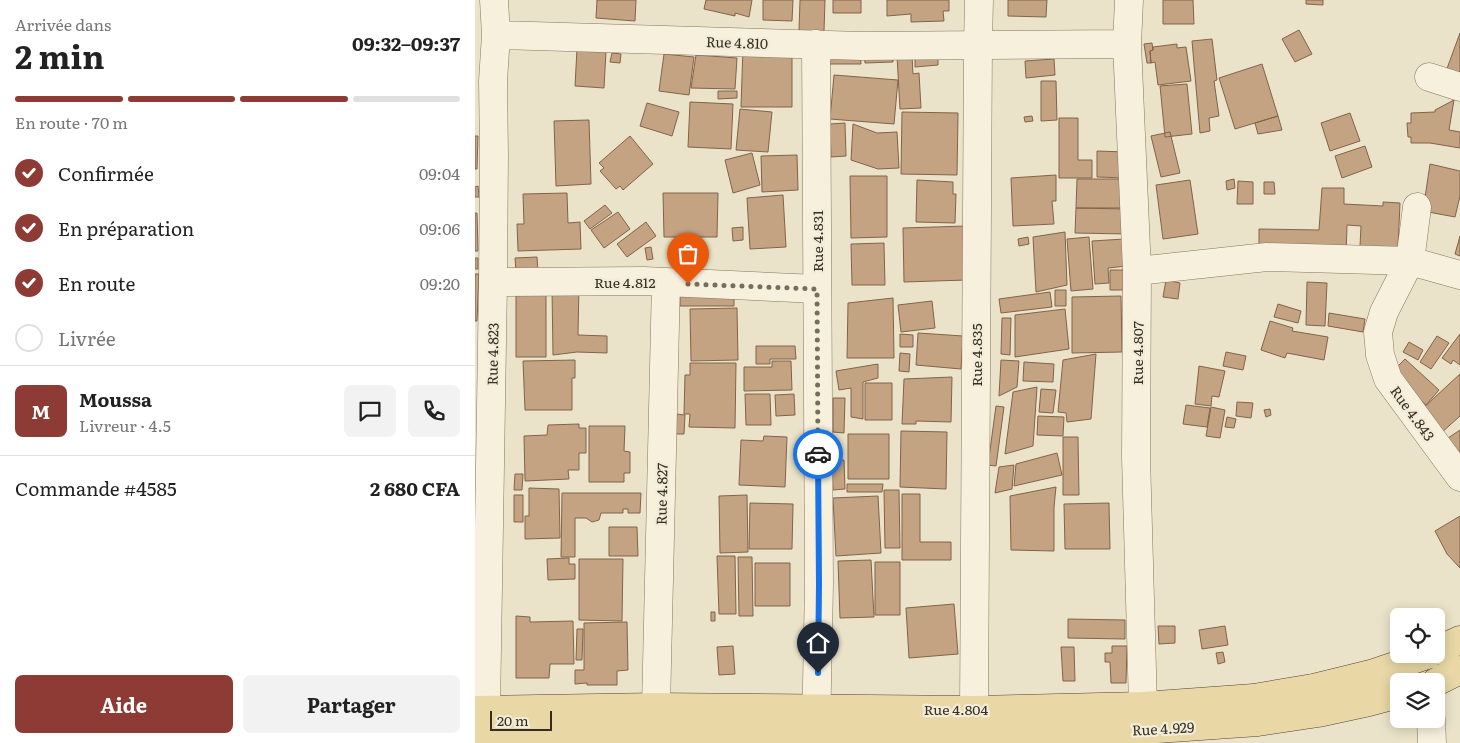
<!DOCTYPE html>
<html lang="fr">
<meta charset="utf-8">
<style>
:root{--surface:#fff;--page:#f2f2f2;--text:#222;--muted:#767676;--line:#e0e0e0;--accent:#8e3b36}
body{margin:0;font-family:Literata,serif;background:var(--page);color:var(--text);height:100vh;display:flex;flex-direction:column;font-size:19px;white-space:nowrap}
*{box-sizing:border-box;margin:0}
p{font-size:16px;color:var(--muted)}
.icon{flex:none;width:28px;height:28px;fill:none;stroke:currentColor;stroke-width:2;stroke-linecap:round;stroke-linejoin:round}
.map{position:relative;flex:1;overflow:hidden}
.sheet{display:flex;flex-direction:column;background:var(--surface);width:475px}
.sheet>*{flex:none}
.controls{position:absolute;left:915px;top:608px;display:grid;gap:10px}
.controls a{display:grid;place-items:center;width:55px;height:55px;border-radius:8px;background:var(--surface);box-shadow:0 2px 12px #0003;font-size:25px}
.scale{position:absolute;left:15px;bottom:12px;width:62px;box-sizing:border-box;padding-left:5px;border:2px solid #372d22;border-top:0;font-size:14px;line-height:18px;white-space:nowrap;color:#372d22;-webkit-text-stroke:4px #f2edd8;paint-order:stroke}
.pin{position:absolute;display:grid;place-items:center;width:42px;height:42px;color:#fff;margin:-51px -21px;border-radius:50% 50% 50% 0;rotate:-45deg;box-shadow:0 0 5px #0007}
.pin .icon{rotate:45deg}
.courier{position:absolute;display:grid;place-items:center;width:50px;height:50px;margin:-25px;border:4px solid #1a73e8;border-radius:50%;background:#fff;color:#222;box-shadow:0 1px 6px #0007}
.headline em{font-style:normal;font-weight:700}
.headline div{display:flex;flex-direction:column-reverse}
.headline{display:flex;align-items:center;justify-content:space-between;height:85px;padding:0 15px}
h1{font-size:32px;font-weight:700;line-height:38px}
.bar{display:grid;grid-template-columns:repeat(4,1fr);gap:8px 5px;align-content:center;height:60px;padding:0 15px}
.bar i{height:6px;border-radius:4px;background:var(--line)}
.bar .current{background:var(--accent)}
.bar p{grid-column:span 4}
.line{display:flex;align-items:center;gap:12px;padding:0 15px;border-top:1px solid var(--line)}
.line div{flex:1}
.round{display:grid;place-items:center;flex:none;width:52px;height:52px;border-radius:8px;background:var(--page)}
ol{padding:0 15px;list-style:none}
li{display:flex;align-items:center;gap:15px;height:55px}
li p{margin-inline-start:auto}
li .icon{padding:5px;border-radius:50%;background:var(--accent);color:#fff;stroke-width:4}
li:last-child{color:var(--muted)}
li i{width:28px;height:28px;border:2px solid var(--line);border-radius:50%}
.action{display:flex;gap:10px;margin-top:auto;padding:10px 15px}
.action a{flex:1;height:58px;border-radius:8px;background:var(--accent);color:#fff;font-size:20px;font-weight:700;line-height:58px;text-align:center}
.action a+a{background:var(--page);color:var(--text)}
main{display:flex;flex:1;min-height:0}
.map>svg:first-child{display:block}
.building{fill:#c4a383;stroke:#826348}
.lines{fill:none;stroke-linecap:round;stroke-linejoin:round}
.minor-casing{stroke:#857660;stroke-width:29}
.major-casing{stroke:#534433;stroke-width:29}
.minor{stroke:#f6f0dc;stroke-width:28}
.major{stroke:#e9d8a6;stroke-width:28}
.done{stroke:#766d5c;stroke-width:5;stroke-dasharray:0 9}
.route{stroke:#1a73e8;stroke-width:6}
.labels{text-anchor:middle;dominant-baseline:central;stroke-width:4.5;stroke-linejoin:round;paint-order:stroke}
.street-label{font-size:14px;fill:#372d22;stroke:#f2edd8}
</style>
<main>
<section class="sheet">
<div class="headline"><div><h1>2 min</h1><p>Arrivée dans</p></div><em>09:32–09:37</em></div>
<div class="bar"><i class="current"></i><i class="current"></i><i class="current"></i><i></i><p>En route · 70 m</p></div>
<ol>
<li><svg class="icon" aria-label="check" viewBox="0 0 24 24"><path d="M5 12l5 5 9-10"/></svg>Confirmée<p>09:04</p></li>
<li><svg class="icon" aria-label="check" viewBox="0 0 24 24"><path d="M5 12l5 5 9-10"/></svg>En préparation<p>09:06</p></li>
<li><svg class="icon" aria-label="check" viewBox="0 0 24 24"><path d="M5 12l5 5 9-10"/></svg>En route<p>09:20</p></li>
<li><i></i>Livrée</li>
</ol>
<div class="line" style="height:90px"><b class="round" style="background:var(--accent);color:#fff">M</b><div><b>Moussa</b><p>Livreur · 4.5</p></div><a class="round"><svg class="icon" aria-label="chat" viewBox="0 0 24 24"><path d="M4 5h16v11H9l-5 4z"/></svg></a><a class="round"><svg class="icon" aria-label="phone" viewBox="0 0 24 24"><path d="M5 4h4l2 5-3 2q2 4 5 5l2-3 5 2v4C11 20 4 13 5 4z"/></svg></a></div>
<div class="line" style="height:65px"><div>Commande #4585</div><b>2 680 CFA</b></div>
<div class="action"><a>Aide</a><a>Partager</a></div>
</section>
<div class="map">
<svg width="985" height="743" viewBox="0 0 985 743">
<rect width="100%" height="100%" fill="#eae3c9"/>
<path class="building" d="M122,0H161L160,21L121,18Z
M231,0H277L274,17L260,13V16L229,9Z
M288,0H318L317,21L288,20Z
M325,0H350L349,31H324Z
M358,0H386V13H358Z
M412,0H474V11H468L469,21L436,22V14L412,16Z
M533,0H572L571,17L533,16Z
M688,0H718L719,24H688Z
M831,0H848V5L831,4Z
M824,30L837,54L820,62L807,39Z
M985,33V71L982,79L970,74Z
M737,39L742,80L739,81L744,116L734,118L735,131L725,133L717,41Z
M677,43L678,50L675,51L676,63H672L669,44Z
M702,44V48L711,47L716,81L683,85L680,62L676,63L675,51L678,50V47Z
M268,47L317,52V107H266Z
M102,49L131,51L129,88L100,86Z
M385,52L386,64H354V53Z
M389,52H418V62L390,63Z
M137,53L146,54L145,63L135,62Z
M189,54L219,57L214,95L184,91Z
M221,55L262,58L260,89L216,88Z
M437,55L438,74L444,73L446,108L425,109L422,56Z
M463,55V65L440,67V57Z
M579,59L580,75L551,78L550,61Z
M787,64L803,116L760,129L744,78Z
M359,75L423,80L419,124L355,119Z
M566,81H581L582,120L566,121Z
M712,84L717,134L690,137L685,86Z
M243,91H262V98L243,99Z
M979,100L974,130L985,132V148L955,143H936V137H933L932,123H936V113L960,112V110Z
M215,102L258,104L256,149L213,147Z
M172,103L204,112L197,136L165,126Z
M265,109L297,112L293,152L261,150Z
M427,112L483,113L482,175L426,174Z
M875,113L885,141L855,151L846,123Z
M557,116L558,121L550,122L549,117Z
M803,116L807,130L783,134L780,123Z
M584,118H603V160H617V178H584Z
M114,120L116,184L81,186L79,121Z
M370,123L371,156L356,157L355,124Z
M378,124L402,133L422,132L424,168L403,169L376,160Z
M695,132L705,173L686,177L676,136Z
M0,136H3L2,169H0Z
M155,136L178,164L148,190L145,186L141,189L125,171L129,168L124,163Z
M890,146L897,167L867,178L860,156Z
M622,151L651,152L650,178L622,177Z
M277,153L285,185L258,193L250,160Z
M322,155L323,190L287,192L286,156Z
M955,164L985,171V196L980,217L948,211Z
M581,175V201H577L579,224L538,226L536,178Z
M375,176H412V237L376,238Z
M602,179H647V208H601Z
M759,179L760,188L752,190L751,181Z
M442,180L478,182V194H481L480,223L441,222Z
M715,180L723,234L688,239L681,185Z
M763,181L778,182V204H762Z
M789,182H799L800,194H789Z
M3,186L4,197H0V187Z
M847,188H869V204L908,206V202L925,203L923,247L933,256L885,246L886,226L872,225L871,256L784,249V229L844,230Z
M92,193L93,223L105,222L106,249L43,251L42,224H49L48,194Z
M188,193H243L242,237H189Z
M308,195L311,247L275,249L272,198Z
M130,205L137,213L115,229L109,221Z
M601,208L652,209V234L600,233Z
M143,212L155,229L129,248L116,230Z
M0,213H2L3,251H0Z
M171,222L181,236L152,257L142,244Z
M491,226L492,280L429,282L428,228Z
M268,227V240L258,241L257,228Z
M590,232L592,285L561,292L558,237Z
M985,236V256L980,254Z
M553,237L554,244L544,246L543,239Z
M614,237L618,289L596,291L592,239Z
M649,239L652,266L633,268L634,283L620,284L617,241Z
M409,243L410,285H377L376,244Z
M176,247L178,259L172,260L170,248Z
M62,257L63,271L41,272L40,258Z
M0,258H3V269H0Z
M635,270H658L659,290H635Z
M0,274H4L2,321H0Z
M691,280L705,283L703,299L688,297Z
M832,282L852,283L850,326L831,325Z
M104,285L103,335L132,336V353L102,352L78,355L77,289Z
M580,290H591V306H580Z
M575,292L577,307L526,313L524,299Z
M205,293H259V306H205Z
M41,294H71V357H41Z
M646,296L647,352L597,353V297Z
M418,298L419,358H372L373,303Z
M457,301L460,328L426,332L423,305Z
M803,304L826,311L823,323L799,317Z
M262,308L263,360L216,361L215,309Z
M590,309L594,349L540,357V315Z
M854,313L890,319L888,332L853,326Z
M527,318H536L535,355L526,354Z
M795,321L818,328L817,331L853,337L849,360L812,353L810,358L786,350Z
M443,333L488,336L486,369L441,365Z
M425,334L438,335V347H425Z
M985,334V365L978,360L976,364L967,358Z
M962,336L974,343L956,369L945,362Z
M934,342L948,350L943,360L928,352Z
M281,346H320L321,359H295V364H281Z
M751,352L771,356L768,370L748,366Z
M425,353L435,354L434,372L424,371Z
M621,354L616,419L592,422L591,413L583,412L588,360Z
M930,359L964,390L951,405L916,373Z
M100,360V378H97V410H50L48,361Z
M526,360L544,361L542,387L524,396Z
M297,361H316L317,390L269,391V367H297Z
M549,362L579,364L578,382L548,381Z
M215,363H261L260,428L214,427L215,414H209L210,375H215Z
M403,364V378L388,382V419L376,417V388L364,390L361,371Z
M724,366L750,371L744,397L737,396L736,406L720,404Z
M985,374V416L965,434L946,410Z
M477,377L476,422L441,421V424H427L429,379Z
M390,383H417V420H390Z
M562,387L558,446L530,454L538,392Z
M566,389L581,390L578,413L564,412Z
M270,394H295L296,425H271Z
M319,394L320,415L301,416L300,395Z
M358,398H370L369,433L358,432Z
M762,402L778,403L776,418L761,416Z
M711,405L735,408L732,427L708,424Z
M521,406L529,407L521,466L513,465Z
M736,407L750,410L745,438L731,436Z
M795,409L796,415L791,417L789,410Z
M201,414L210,415L209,434H201Z
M563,416L589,417L588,436L562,435Z
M752,417L761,419L759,428L750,427Z
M104,424V428H111V453H104V470H93L94,479L50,481L49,436L72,435L73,425Z
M114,426H150L149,451L155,452V473H149V482H114Z
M985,430V461L970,440Z
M426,431L472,432L471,489L425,487Z
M373,434H414V479H373Z
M289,436L312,437L310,487L264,485L266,440L288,441Z
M588,437H603L604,495H588Z
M582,453L587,475L539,486L541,464Z
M369,460L370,489L358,490L357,461Z
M539,465L537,489L520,493L524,467Z
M40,474H48L47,490H39Z
M372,484H408L407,492H372Z
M581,487L579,507V551L536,550L535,496Z
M54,488L84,489L85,538L50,539V516H54Z
M409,490H424L425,548H410Z
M87,493H166L165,513H153V509H148V513H126L124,520L117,522L111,518H100V557H86Z
M427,494H445V542H476V560H427Z
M39,495H48V522H39Z
M272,495L273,552L245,553L244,496Z
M403,496L406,553L361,556L358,498Z
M275,503L318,504L317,549H274Z
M634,503L635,549H590L589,504Z
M985,516V568L972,554L960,531Z
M134,527H162L163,556H134Z
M242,556H260L261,614H244Z
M263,557H277L278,616H264Z
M94,558V564H100V579L73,580L72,559Z
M104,559H148L147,621L104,620Z
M396,560L399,617L365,618L363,561Z
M400,562H425V615H400Z
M280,563H315V606H280Z
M479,604L483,654L434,658L431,608Z
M236,612H240V621H236Z
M41,616L55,617V622L98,621L99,664H75L74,678H41Z
M593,619L650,620V639L593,638Z
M152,622L153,670L142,671V685H112V683L100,684V670H109V623Z
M683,626H700V643L684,644Z
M750,626L753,645L727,649L724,630Z
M102,629H108L107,660H101Z
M258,646L260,674L244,675L242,647Z
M637,646H652L651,683H636L635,662H630V653H637Z
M586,647H599L600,681H588Z
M748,652L750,662L743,664L741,653Z"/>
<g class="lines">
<g class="minor-casing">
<path id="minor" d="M654,0L652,44L662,271L661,457L668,706
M21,35L387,46L652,44
M341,44L344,584L341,733
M954,77L985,87
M662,271L792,257L935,261L942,207
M985,275L935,261L909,312L903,332L905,355L913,379L985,477
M18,282L169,281L342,289
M181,707L191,282
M11,709L18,282L19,155L18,81L21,35L19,0
M499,710L503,44L504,0
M956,719L957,743"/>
</g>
<g class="major-casing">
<path id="major" d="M961,651L985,640
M961,682L985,670
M0,710L181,707L499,710L668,706L779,698L838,688L899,673L955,654
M0,735L668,730L783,722L843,713L894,702L924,694"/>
</g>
<use href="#minor" class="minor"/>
<use href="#major" class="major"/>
</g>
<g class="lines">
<path class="done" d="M213,284L342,289L343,454"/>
<path class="route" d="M343,673L344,584L343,454"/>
</g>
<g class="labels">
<g class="street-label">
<text transform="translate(262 42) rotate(2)">Rue 4.810</text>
<text transform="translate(342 241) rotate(-90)">Rue 4.831</text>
<text x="150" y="282">Rue 4.812</text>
<text transform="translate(662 353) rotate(-90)">Rue 4.807</text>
<text transform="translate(17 354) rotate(-89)">Rue 4.823</text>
<text transform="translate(501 355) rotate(-90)">Rue 4.835</text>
<text transform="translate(938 413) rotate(54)">Rue 4.843</text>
<text transform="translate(186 494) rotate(-89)">Rue 4.827</text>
<text x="481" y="709">Rue 4.804</text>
<text transform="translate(688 728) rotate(-3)">Rue 4.929</text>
</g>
</g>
</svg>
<div class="controls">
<a><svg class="icon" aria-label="locate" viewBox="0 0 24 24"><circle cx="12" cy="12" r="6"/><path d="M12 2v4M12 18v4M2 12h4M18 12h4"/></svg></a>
<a><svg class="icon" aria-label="layers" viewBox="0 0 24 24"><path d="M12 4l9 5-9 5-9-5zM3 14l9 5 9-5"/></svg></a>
</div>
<div class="scale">20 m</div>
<div class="pin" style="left:213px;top:284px;background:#ea580c"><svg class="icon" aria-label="bag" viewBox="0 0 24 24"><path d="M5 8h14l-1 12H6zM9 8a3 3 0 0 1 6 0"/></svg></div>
<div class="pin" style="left:343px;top:673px;background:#1f2937"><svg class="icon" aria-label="home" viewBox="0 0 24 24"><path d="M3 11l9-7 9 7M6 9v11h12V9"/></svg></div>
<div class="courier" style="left:343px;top:454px"><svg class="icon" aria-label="car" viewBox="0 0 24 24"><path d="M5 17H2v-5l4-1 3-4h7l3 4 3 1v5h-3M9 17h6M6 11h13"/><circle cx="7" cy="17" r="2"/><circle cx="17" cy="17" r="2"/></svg></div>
</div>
</main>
